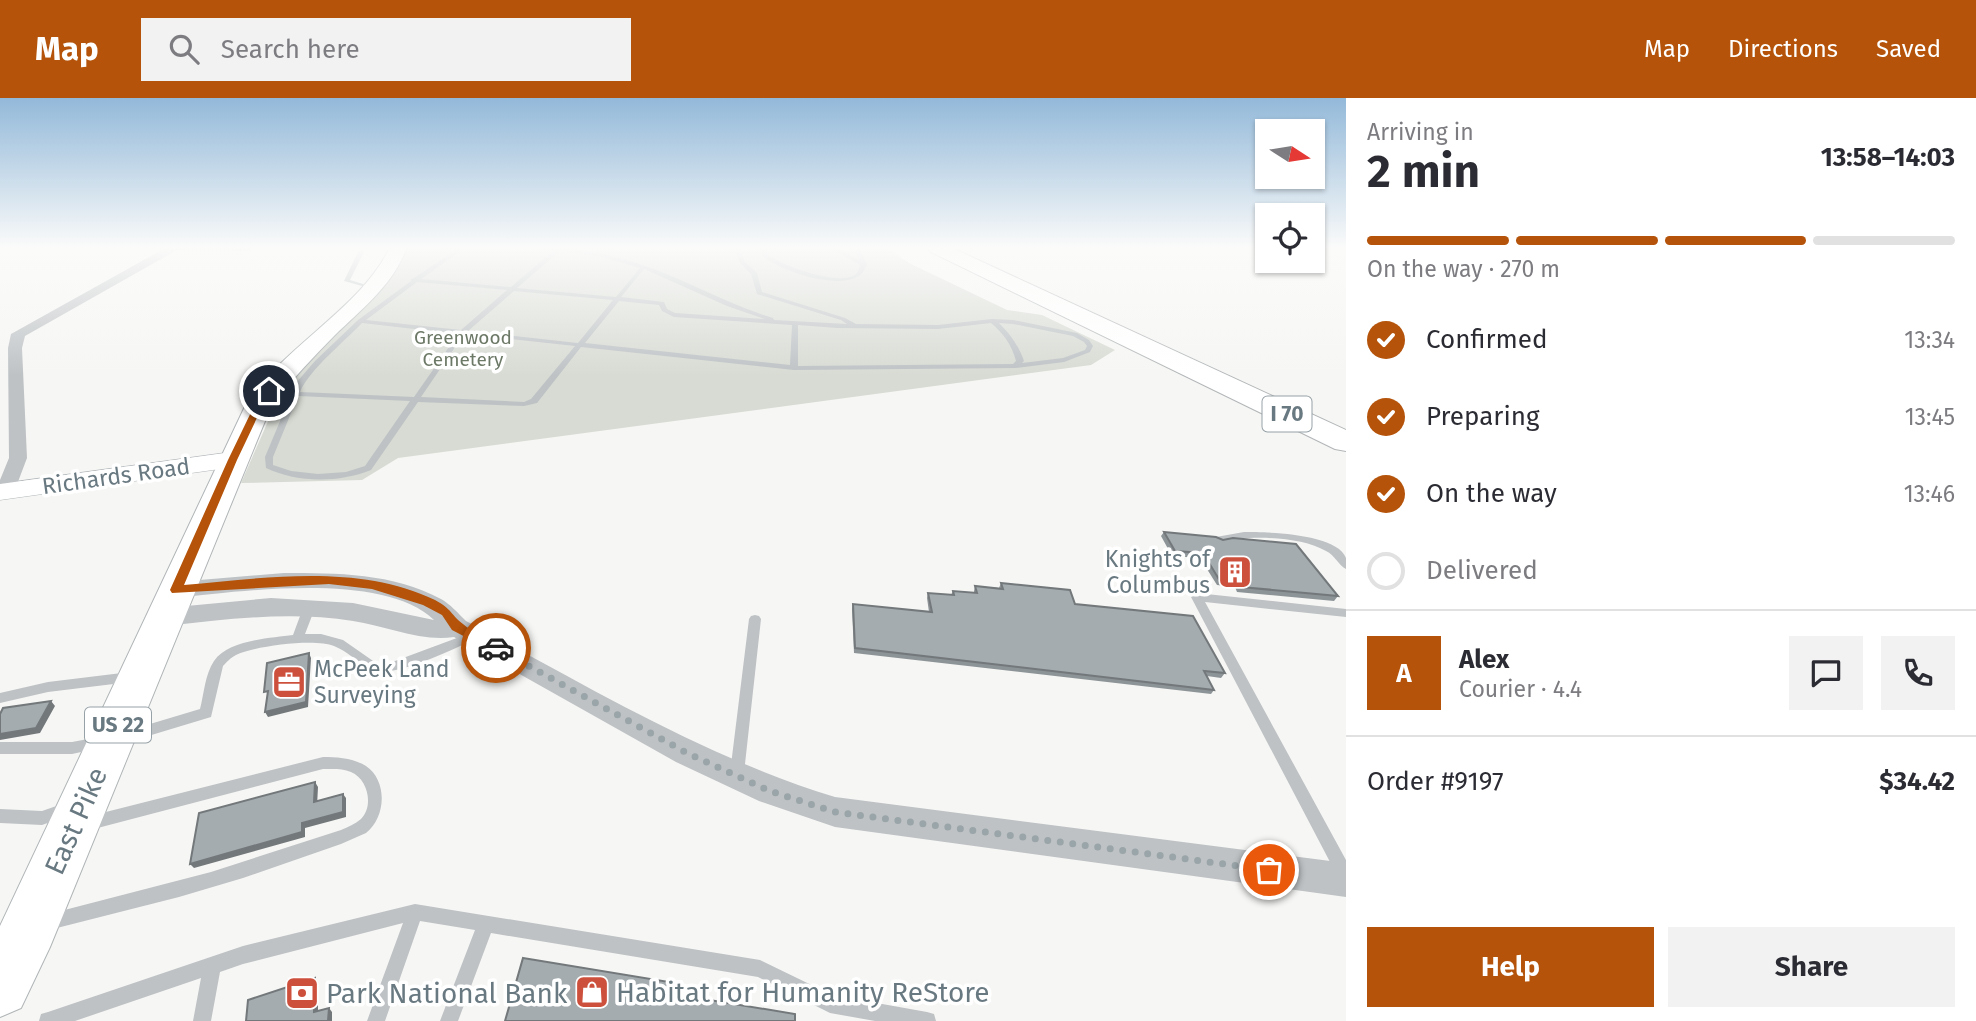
<!DOCTYPE html>
<meta charset="utf-8">
<style>
:root{--surface:#fff;--page:#f2f2f3;--text:#2b2b33;--muted:#7c7c81;--line:#e1e1e2;--accent:#b45309}
body{margin:0;font-family:"Fira Sans",sans-serif;background:var(--page);color:var(--text);height:100vh;display:flex;flex-direction:column;font-size:26px;white-space:nowrap}
*{box-sizing:border-box;margin:0}
p{font-size:23px;color:var(--muted)}
.icon{flex:none;width:38px;height:38px;fill:none;stroke:currentColor;stroke-width:2;stroke-linecap:round;stroke-linejoin:round}
.map{position:relative;flex:1;overflow:hidden}
.details{display:flex;flex-direction:column;background:var(--surface);width:630px}
.details>*{flex:none}
.needle{width:46px;rotate:102deg}
.fabs{position:absolute;left:1255px;top:21px;display:grid;gap:14px}
.fabs a{display:grid;place-items:center;width:70px;height:70px;border-radius:0px;background:var(--surface);box-shadow:0 2px 5px #0004;font-size:35px}
.pin{position:absolute;display:grid;place-items:center;width:60px;height:60px;color:#fff;margin:-30px;border:4px solid #fff;border-radius:50%;box-shadow:0 2px 7px #0007}
.courier{position:absolute;display:grid;place-items:center;width:70px;height:70px;margin:-35px;border:5px solid #b45309;border-radius:50%;background:#fff;color:#222;box-shadow:0 2px 9px #0007}
.head em{font-style:normal;font-weight:700}
.head div{display:flex;flex-direction:column-reverse}
.head{display:flex;align-items:center;justify-content:space-between;height:119px;padding:0 21px}
h1{font-size:46px;font-weight:700;line-height:52px}
.bar{display:grid;grid-template-columns:repeat(4,1fr);gap:10px 7px;align-content:center;height:84px;padding:0 21px}
.bar i{height:9px;border-radius:5px;background:var(--line)}
.bar .active{background:var(--accent)}
.bar p{grid-column:span 4}
.line{display:flex;align-items:center;gap:18px;padding:0 21px;border-top:2px solid var(--line)}
.line div{flex:1}
.round{display:grid;place-items:center;flex:none;width:74px;height:74px;border-radius:0px;background:var(--page)}
ol{padding:0 21px;list-style:none}
li{display:flex;align-items:center;gap:21px;height:77px}
li p{margin-inline-start:auto}
li .icon{padding:7px;border-radius:50%;background:var(--accent);color:#fff;stroke-width:4}
li:last-child{color:var(--muted)}
li i{width:38px;height:38px;border:4px solid var(--line);border-radius:50%}
.primary-button{display:flex;gap:14px;margin-top:auto;padding:14px 21px}
.primary-button a{flex:1;height:80px;border-radius:0px;background:var(--accent);color:#fff;font-size:28px;font-weight:700;line-height:80px;text-align:center}
.primary-button a+a{background:var(--page);color:var(--text)}
header{display:flex;align-items:center;gap:42px;box-sizing:border-box;height:98px;padding:0 35px;background:var(--accent);color:#fff}
header strong{font-size:33px}
nav{display:flex;gap:38px;margin-inline-start:auto;font-size:24px}
.search{width:490px;height:63px;background:var(--page);display:flex;align-items:center;gap:18px;box-sizing:border-box;padding:0 24px;border-radius:0px;color:var(--muted);font-size:26px}
main{display:flex;flex:1;min-height:0}
.map>svg:first-child{display:block}
.green{fill:#d7dbd3}
.lines{fill:none;stroke-linecap:round;stroke-linejoin:round}
.secondary-casing{stroke:#b1b6b9;stroke-width:1}
.primary-casing{stroke:#b0b5b7;stroke-width:2}
.highway-casing{stroke:#b2b6b8;stroke-width:2}
.lane{fill:#bec2c5;fill-rule:evenodd}
.street{fill:#bec2c5;fill-rule:evenodd}
.secondary{fill:#fff;fill-rule:evenodd}
.primary{fill:#fff;fill-rule:evenodd}
.highway{fill:#fff;fill-rule:evenodd}
.wall{fill:#8d9497}
.shaded-wall{fill:#73787b}
.building{fill:#a4acb0;stroke:#73787b;stroke-width:2}
.route{fill:#b45309}
.done{stroke:#9aa5a9;stroke-width:7;stroke-dasharray:0 12.6}
.labels{text-anchor:middle;dominant-baseline:central;stroke-width:7;stroke-linejoin:round;paint-order:stroke}
.far-park-label{font-size:19px;fill:#6d7967;stroke:#fff}
.shield{fill:#fff;stroke:#96a1a7;stroke-width:2}
.shield-label{font-size:21px;font-weight:bold;fill:#697981}
.street-label{font-size:23px;fill:#697981;stroke:#fff}
.poi-label{font-size:23px;fill:#697981;stroke:#fff;text-anchor:end}
.near-street-label{font-size:28px;fill:#697981;stroke:#fff}
.near-poi-label{font-size:28px;fill:#697981;stroke:#fff;text-anchor:start}
</style>
<header>
<strong>Map</strong>
<div class="search"><svg class="icon" aria-label="search" viewBox="0 0 24 24"><circle cx="10" cy="10" r="6"/><path d="M15 15l6 6"/></svg>Search here</div>
<nav><a>Map</a><a>Directions</a><a>Saved</a></nav>
</header>
<main>
<div class="map">
<svg width="1346" height="923" viewBox="0 0 1346 923">
<rect width="100%" height="100%" fill="#f6f6f4"/>
<path class="green" d="M407,149H886L909,165L1007,212L1042,217L1115,252L1091,267L398,360L362,382L241,385L280,296L398,167Z"/>
<g class="lines">
<g class="secondary-casing">
<path id="secondary" d="M232,354L241,356L245,362L241,368L0,402V386Z"/>
</g>
<g class="primary-casing">
<path id="primary" d="M390,149H407C393,187 363,210 335,237C313,259 292,282 272,306L50,849L21,910L0,919V828L247,304C285,248 363,208 390,149Z"/>
</g>
<g class="highway-casing">
<path id="highway" d="M927,149H950L1346,332V353L1335,351L929,153Z"/>
</g>
<path class="lane" d="M286,149H293L290,151Z
M460,149H466L421,181L511,189L554,152L535,151L533,149H563V150C592,153 620,159 648,169C690,184 730,207 773,220L774,222L847,226L841,222L757,196L751,176L740,165L734,149H739L745,164L757,175L762,194L845,220L856,226L938,227L992,221L1013,222L1077,235L1089,242L1093,248L1090,254L1064,264L1015,270L794,272L581,249L537,305L524,308L418,304L371,372C338,385 298,385 266,370L265,359L296,285L315,263L358,222L411,183V181L414,180ZM560,153L599,158L640,170L616,199L517,190ZM644,171L727,208L765,221L675,215L667,211L664,204L621,199ZM417,184L507,192L461,232L366,222ZM514,193L613,202L578,245L468,233ZM619,203L659,207L662,213L674,219L792,227L790,267L585,245ZM362,225L458,236L414,299L300,294C309,272 345,243 362,225ZM991,225C1003,235 1012,247 1016,263L1013,266L798,268V227L837,230L938,231ZM999,225L1013,226L1073,238L1084,244L1087,248L1085,252L1063,260L1022,265L1024,263C1019,248 1010,236 999,225ZM464,236L575,248L531,301L524,304L421,299ZM298,298L410,303L365,368L346,374L318,376L291,373L273,367V359Z
M762,149H767L768,157C784,168 837,188 855,177C858,174 859,171 860,167L829,149H834L859,162L854,149H859L867,167C864,172 862,177 857,179C834,191 781,173 762,158Z
M361,152L364,154L350,182L373,189V191L344,183L358,154Z
M1244,434C1266,434 1337,435 1346,460C1346,461 1346,470 1346,471C1338,467 1335,457 1326,453C1300,438 1248,437 1220,444L1215,441L1216,439Z
M1197,495L1346,511V519L1205,504L1346,762V786L1340,783L1191,499Z
M309,506L313,507L315,510L305,536H321L343,542L376,565L395,563L473,534L477,535L479,538L477,541C451,551 397,580 370,573C358,564 347,553 334,548C315,540 254,548 236,557C230,560 227,564 223,568L211,619L125,645L120,643L118,639L120,635L200,611C204,596 205,576 214,563C228,542 270,540 293,537L303,510L305,507Z
M755,517L759,518L761,521L744,675L742,679L737,681L732,679L730,675L749,521L751,518Z
M130,574L134,576L136,579L134,582L130,584L48,594L0,605V595L48,584Z
M99,639L104,641L106,645L104,649L72,656H0V644H72Z
M323,659C337,659 353,660 366,668C388,683 386,719 366,735L341,746L243,780L179,799L49,832L43,830L41,824L43,818L49,816L211,774L341,732C348,729 355,726 361,721C374,708 368,681 351,674C342,670 332,671 323,671L90,732L85,730L82,725L85,720L90,718Z
M65,705L70,707L72,712L70,717L42,727L0,725V711L42,713Z
M415,806L760,862L832,897L927,914L934,916L936,923H875L830,915L758,879L491,835L458,923H440L475,832L420,823L385,923H367L403,825L243,866L220,874L211,923H193L201,880L75,923H39L41,916L48,914L243,848Z"/>
<path class="street" d="M167,149L253,150L247,153L177,152L25,238L22,250L27,360L13,397L0,398V382L9,360L8,250L11,236Z
M284,475C337,475 393,475 441,501C450,506 458,515 466,523C586,587 704,659 835,699L1346,765V799L835,729L759,703L676,664L454,539C421,544 386,528 353,523C290,513 228,521 165,528L156,525L153,519L156,513L165,510L271,500L353,505L434,522C384,473 242,493 176,500L168,498L164,492L168,486L176,484Z"/>
<use href="#secondary" class="secondary"/>
<use href="#primary" class="primary"/>
<use href="#highway" class="highway"/>
</g>
<path class="wall" d="M1164,434L1223,442L1338,498L1334,503L1237,494L1235,489L1217,487L1200,460L1172,458L1161,438Z
M1001,485L1075,506L1225,575L1221,580L1207,578L1214,592L1211,596L854,555L852,511L853,506L929,514L927,500L928,495L951,497L953,493L974,495V493L975,488L999,490Z"/>
<path class="shaded-wall" d="M309,555L311,560L308,609L268,619L265,614Z
M51,603L55,608L40,635L0,642V636Z
M315,684L318,689L317,708L314,704Z
M343,696L346,700V719L305,730V739L194,770L190,766L302,725Z
M315,880L318,884V918L314,914Z
M329,910L332,914V923H328Z"/>
<path class="building" d="M1164,434L1216,439L1223,442L1233,440L1296,446L1338,498L1241,489L1238,484L1220,483L1203,455L1175,453Z
M1001,485L1070,492L1075,506L1193,518L1225,575L1204,573L1214,592L855,550L853,506L932,514L928,495L954,497L953,493L977,495L975,488L1003,491Z
M309,555L306,604L265,614L268,593L264,594L267,565Z
M51,603L36,630L0,636V616L3,610Z
M315,684L314,704L343,696V714L302,725V734L190,766L199,715Z
M523,860L669,884L667,895L795,916V923H505Z
M315,880L314,914L329,910L328,923H246L248,902Z"/>
<linearGradient id="sky" x2="0" y2="1"><stop stop-color="#93b9d9"/><stop offset="0.54" stop-color="#fbfbfa"/><stop offset="1" stop-color="#fbfbfa" stop-opacity="0"/></linearGradient>
<rect width="1346" height="278" fill="url(#sky)"/>
<path class="route" d="M266,291L273,293L264,305L237,362L184,487C265,480 358,465 435,502C452,511 451,517 463,526C473,535 489,540 501,547V553H492L452,532L442,517L423,507L372,491L329,486L172,495L170,492L228,362L256,304Z"/>
<g class="lines">
<path class="done" d="M496,550L687,655L770,693L835,714L1269,772"/>
</g>
<defs>
<g id="building-square" transform="scale(1.75)"><rect x="-9" y="-9" width="18" height="18" rx="4" fill="#cd503d" stroke="#fff"/><path d="M-4-6H4V6H1V3H-1V6H-4ZM-2.5-4.3h1.7v1.8h-1.7ZM.8-4.3h1.7v1.8H.8ZM-2.5-1h1.7V.8h-1.7ZM.8-1h1.7V.8H.8Z" fill="#fff"/></g>
<g id="office-square" transform="scale(1.75)"><rect x="-9" y="-9" width="18" height="18" rx="4" fill="#cd503d" stroke="#fff"/><path d="M-6-3h4V-5.5h4V-3h4V5H-6ZM-1-4.5V-3h2v-1.5ZM-6 0V1H6V0Z" fill="#fff"/></g>
<g id="shop-square" transform="scale(1.75)"><rect x="-9" y="-9" width="18" height="18" rx="4" fill="#cd503d" stroke="#fff"/><path d="M-5-2.5h2.3a2.7 3.5 0 0 1 5.4 0H5L5.5 6h-11ZM-1.5-2.5h3a1.5 2.3 0 0 0-3 0Z" fill="#fff"/></g>
<g id="bank-square" transform="scale(1.75)"><rect x="-9" y="-9" width="18" height="18" rx="4" fill="#cd503d" stroke="#fff"/><path d="M-6-4H6V4H-6ZM0-2.3a2.3 2.3 0 1 0 0 4.6a2.3 2.3 0 1 0 0-4.6Z" fill="#fff"/></g>
</defs>
<g fill-rule="evenodd">
<use href="#building-square" x="1235" y="474"/>
<use href="#office-square" x="289" y="584"/>
<use href="#shop-square" x="592" y="894"/>
<use href="#bank-square" x="302" y="895"/>
</g>
<g class="labels">
<g class="far-park-label">
<text x="463" y="239">Greenwood<tspan x="463" dy="22">Cemetery</tspan></text>
</g>
<g class="shield">
<rect x="1262.5" y="298.5" width="49" height="35" rx="5"/>
<rect x="85" y="609.5" width="66" height="35" rx="5"/>
</g>
<g class="shield-label">
<text x="1287" y="316">I 70</text>
<text x="118" y="627">US 22</text>
</g>
<g class="street-label">
<text transform="translate(116 378) rotate(-8)">Richards Road</text>
</g>
<g class="poi-label">
<text x="1210" y="461">Knights of<tspan x="1210" dy="26">Columbus</tspan></text>
<text x="314" y="571" text-anchor="start">McPeek Land<tspan x="314" dy="26">Surveying</tspan></text>
</g>
<g class="near-street-label">
<text transform="translate(76 723) rotate(-66)">East Pike</text>
</g>
<g class="near-poi-label">
<text x="616" y="894">Habitat for Humanity ReStore</text>
<text x="326" y="895">Park National Bank</text>
</g>
</g>
</svg>
<div class="fabs">
<a><svg class="needle" viewBox="-14 -14 28 28"><path d="M0-13l5 13h-10z" fill="#e53935"/><path d="M0 13l5-13h-10z" fill="#7c7c81"/></svg></a>
<a><svg class="icon" aria-label="locate" viewBox="0 0 24 24"><circle cx="12" cy="12" r="6"/><path d="M12 2v4M12 18v4M2 12h4M18 12h4"/></svg></a>
</div>
<div class="pin" style="left:1269px;top:772px;background:#ea580c"><svg class="icon" aria-label="bag" viewBox="0 0 24 24"><path d="M5 8h14l-1 12H6zM9 8a3 3 0 0 1 6 0"/></svg></div>
<div class="pin" style="left:269px;top:293px;background:#1f2937"><svg class="icon" aria-label="home" viewBox="0 0 24 24"><path d="M3 11l9-7 9 7M6 9v11h12V9"/></svg></div>
<div class="courier" style="left:496px;top:550px"><svg class="icon" aria-label="car" viewBox="0 0 24 24"><path d="M5 17H2v-5l4-1 3-4h7l3 4 3 1v5h-3M9 17h6M6 11h13"/><circle cx="7" cy="17" r="2"/><circle cx="17" cy="17" r="2"/></svg></div>
</div>
<section class="details">
<div class="head"><div><h1>2 min</h1><p>Arriving in</p></div><em>13:58–14:03</em></div>
<div class="bar"><i class="active"></i><i class="active"></i><i class="active"></i><i></i><p>On the way · 270 m</p></div>
<ol>
<li><svg class="icon" aria-label="check" viewBox="0 0 24 24"><path d="M5 12l5 5 9-10"/></svg>Confirmed<p>13:34</p></li>
<li><svg class="icon" aria-label="check" viewBox="0 0 24 24"><path d="M5 12l5 5 9-10"/></svg>Preparing<p>13:45</p></li>
<li><svg class="icon" aria-label="check" viewBox="0 0 24 24"><path d="M5 12l5 5 9-10"/></svg>On the way<p>13:46</p></li>
<li><i></i>Delivered</li>
</ol>
<div class="line" style="height:126px"><b class="round" style="background:var(--accent);color:#fff">A</b><div><b>Alex</b><p>Courier · 4.4</p></div><a class="round"><svg class="icon" aria-label="chat" viewBox="0 0 24 24"><path d="M4 5h16v11H9l-5 4z"/></svg></a><a class="round"><svg class="icon" aria-label="phone" viewBox="0 0 24 24"><path d="M5 4h4l2 5-3 2q2 4 5 5l2-3 5 2v4C11 20 4 13 5 4z"/></svg></a></div>
<div class="line" style="height:91px"><div>Order #9197</div><b>$34.42</b></div>
<div class="primary-button"><a>Help</a><a>Share</a></div>
</section>
</main>
